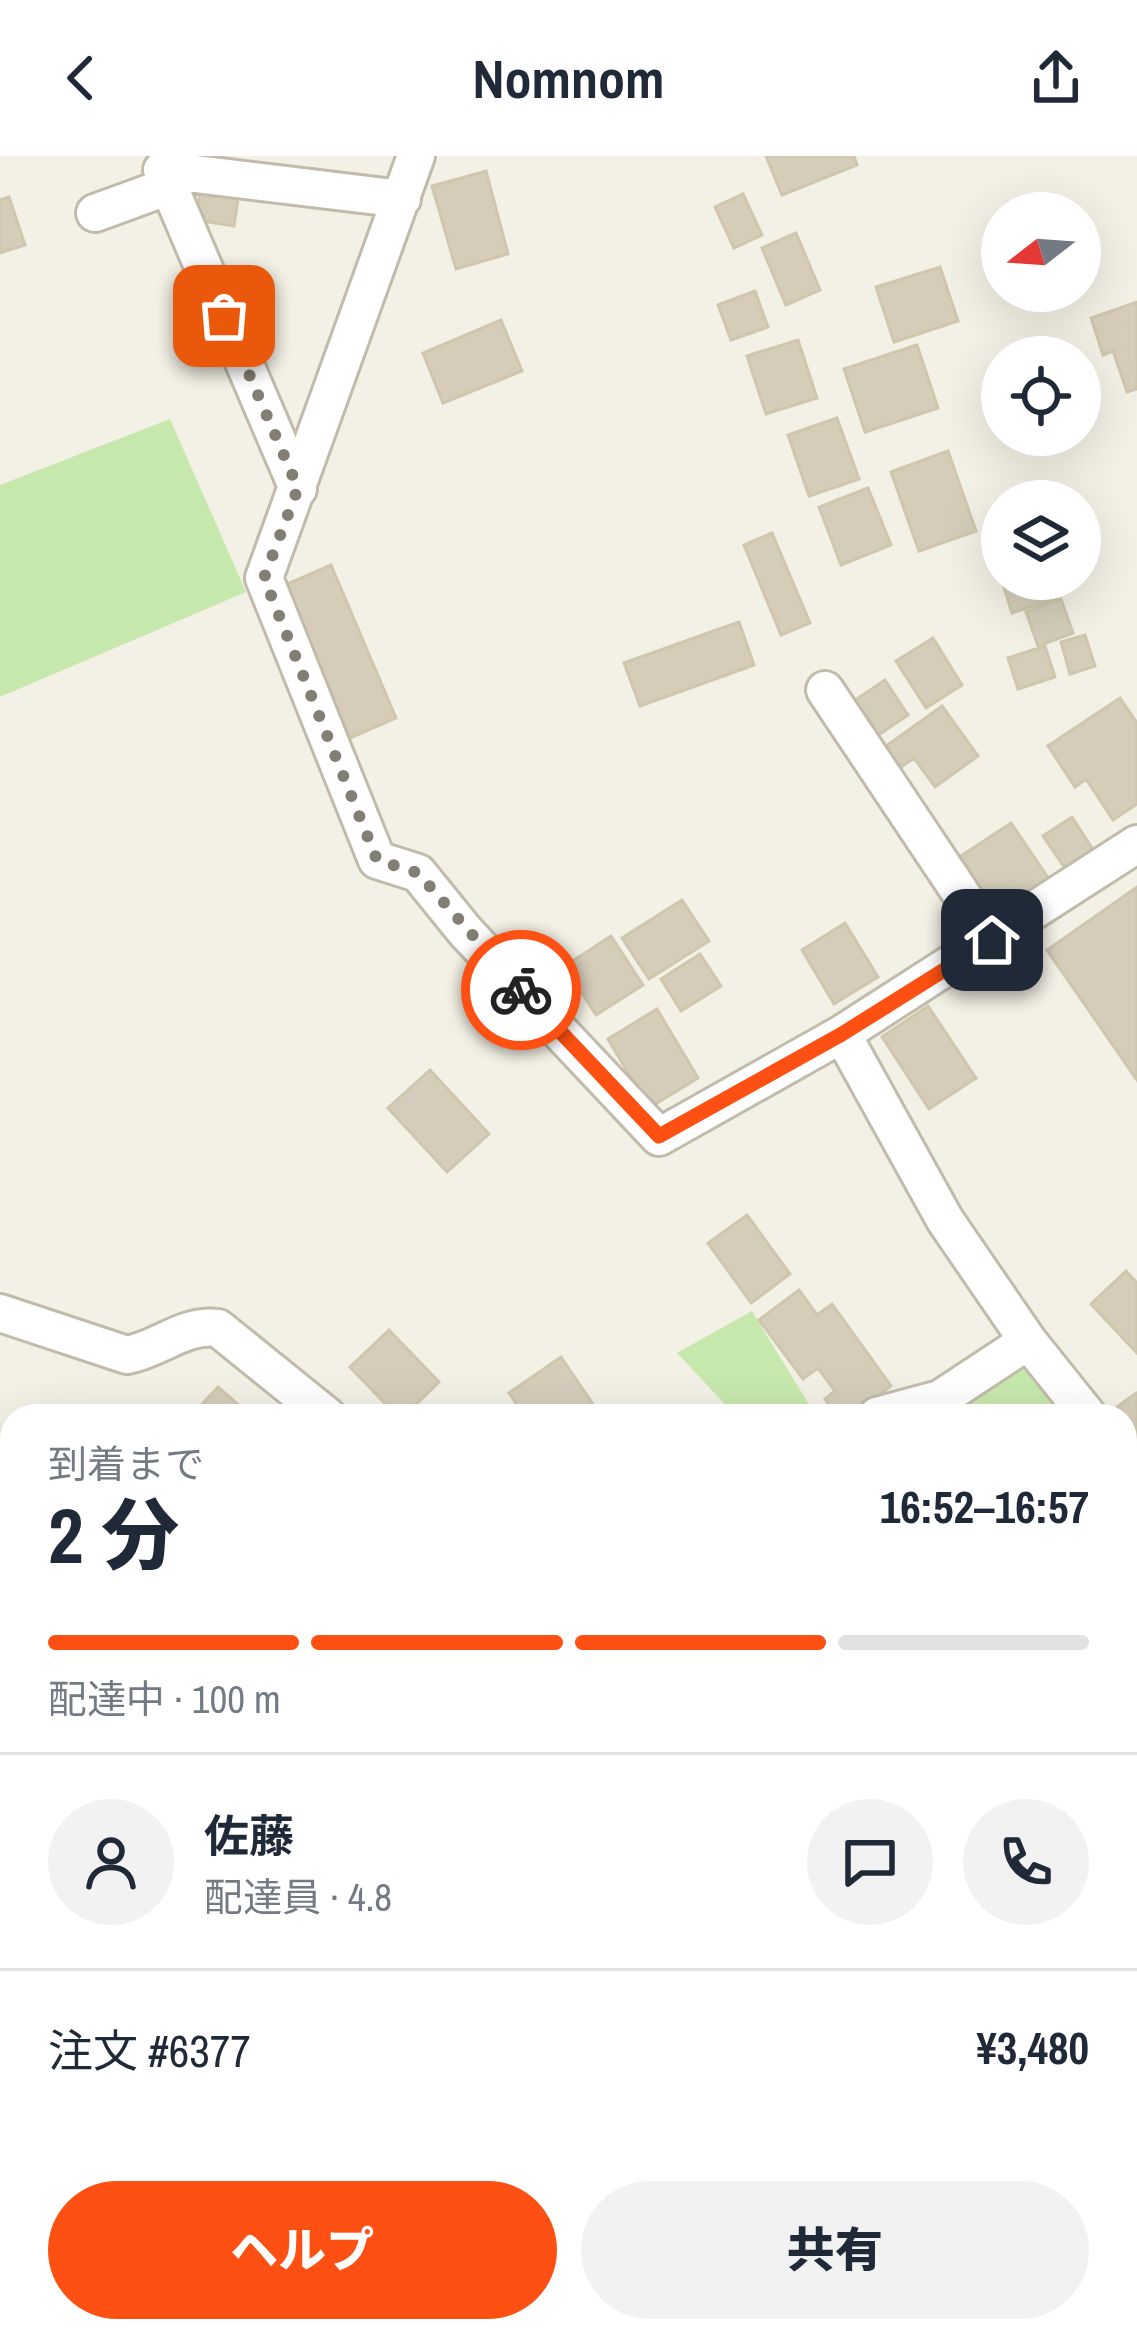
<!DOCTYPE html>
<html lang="ja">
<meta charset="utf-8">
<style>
:root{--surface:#fff;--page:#f2f2f3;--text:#1f2937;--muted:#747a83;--line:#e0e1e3;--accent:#fd5012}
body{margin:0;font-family:"Archivo Narrow","Noto Sans JP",sans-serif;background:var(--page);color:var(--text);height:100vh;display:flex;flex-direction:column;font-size:45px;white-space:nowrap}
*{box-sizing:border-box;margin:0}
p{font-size:39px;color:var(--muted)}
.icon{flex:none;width:66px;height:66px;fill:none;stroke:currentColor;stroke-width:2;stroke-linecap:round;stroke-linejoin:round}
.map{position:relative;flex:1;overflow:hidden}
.panel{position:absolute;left:0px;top:1248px;width:1137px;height:939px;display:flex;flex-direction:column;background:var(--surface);border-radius:36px 36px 0 0;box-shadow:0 12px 48px #0002}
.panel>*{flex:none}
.needle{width:78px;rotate:253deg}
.controls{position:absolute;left:981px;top:36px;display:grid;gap:24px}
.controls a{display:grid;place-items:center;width:120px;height:120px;border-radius:50%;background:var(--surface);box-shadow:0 12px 48px #0002;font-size:60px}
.pin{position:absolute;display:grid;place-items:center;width:102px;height:102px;color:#fff;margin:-51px;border-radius:24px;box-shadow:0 6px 18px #0006}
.courier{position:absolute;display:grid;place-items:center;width:120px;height:120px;margin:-60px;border:9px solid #fd5012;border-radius:50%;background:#fff;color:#222;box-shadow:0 3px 15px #0007}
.summary em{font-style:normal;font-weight:800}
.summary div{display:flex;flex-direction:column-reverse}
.summary{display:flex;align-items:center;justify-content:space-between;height:204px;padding:0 48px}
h1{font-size:78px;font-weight:800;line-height:90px}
.bar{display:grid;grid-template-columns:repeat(4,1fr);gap:18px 12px;align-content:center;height:144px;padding:0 48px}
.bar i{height:15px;border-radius:9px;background:var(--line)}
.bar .selected{background:var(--accent)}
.bar p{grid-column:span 4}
.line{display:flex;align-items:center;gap:30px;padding:0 48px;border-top:3px solid var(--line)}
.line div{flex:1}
.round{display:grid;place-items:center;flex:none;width:126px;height:126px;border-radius:63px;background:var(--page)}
.button{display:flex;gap:24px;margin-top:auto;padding:24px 48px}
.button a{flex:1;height:138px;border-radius:72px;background:var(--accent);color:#fff;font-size:48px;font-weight:800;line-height:138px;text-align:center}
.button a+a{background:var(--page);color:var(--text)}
header{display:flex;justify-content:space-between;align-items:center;height:156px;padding:0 48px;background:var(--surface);font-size:54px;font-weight:800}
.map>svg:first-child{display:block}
.green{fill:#c7e8ad}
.building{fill:#d5cdba;stroke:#cfc6ad;stroke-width:3}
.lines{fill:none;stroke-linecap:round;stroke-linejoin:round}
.minor-casing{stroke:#c1bcaa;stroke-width:42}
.highway-casing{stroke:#e0b332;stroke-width:60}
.minor{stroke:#fff;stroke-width:36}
.highway{stroke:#ffdd64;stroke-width:54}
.done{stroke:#827e73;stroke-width:12;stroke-dasharray:0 21.6}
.route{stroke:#fd5012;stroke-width:15}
</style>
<header><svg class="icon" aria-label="back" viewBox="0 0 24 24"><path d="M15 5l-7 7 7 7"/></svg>Nomnom<svg class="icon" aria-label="share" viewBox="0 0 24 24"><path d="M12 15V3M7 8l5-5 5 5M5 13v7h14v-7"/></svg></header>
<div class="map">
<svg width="1137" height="2185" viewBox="0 0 1137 2185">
<rect width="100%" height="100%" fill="#f3f0e5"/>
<path class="green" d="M170,263L246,436L0,541V329Z
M752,1155L816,1260H736L677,1197Z
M1017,1205L1066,1255L1060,1260H859L954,1212Z
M0,1323L12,1324V1897L0,1889Z
M1137,1641V1705L1125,1712V1651Z"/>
<path class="building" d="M766,0H854L857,9L782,39Z
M486,15L508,98L456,113L432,30Z
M201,31L239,36L234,70L196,64Z
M743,38L762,79L734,92L715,51Z
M9,41L25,89L0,97V44Z
M796,77L820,134L786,149L762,92Z
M940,111L958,165L894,186L876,131Z
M755,135L768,171L731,184L718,149Z
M1137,146V233L1127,236L1113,195L1103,199L1091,162Z
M501,164L522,215L443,247L423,197Z
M798,184L817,242L766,258L747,200Z
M917,189L938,252L865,276L844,213Z
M837,262L859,323L809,340L788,279Z
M948,295L976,375L919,395L891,316Z
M868,332L891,389L841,409L819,351Z
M772,377L810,467L781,479L744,389Z
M331,409L396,562L350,582L285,429Z
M1007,423H1049L1056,442L1012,457L1002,425Z
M1061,443L1073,477L1038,490L1026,456Z
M739,466L754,509L640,550L624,507Z
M1085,479L1095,510L1070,518L1061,486Z
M933,482L962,529L926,552L896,505Z
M1045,490L1055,521L1018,533L1008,502Z
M885,524L908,559L871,584L848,549Z
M1120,542L1137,567V648L1113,664L1086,623L1075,631L1048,590Z
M942,550L978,600L935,631L914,602L894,616L879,595Z
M1072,661L1094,695L1066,714L1043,680Z
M1011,667L1049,723L996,759L958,702Z
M1137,731V924L1047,794Z
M682,744L709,785L649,823L622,782Z
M845,767L878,821L834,848L802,794Z
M611,780L643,829L596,859L565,810Z
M700,798L721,830L681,855L661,823Z
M928,850L976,922L929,953L882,881Z
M657,853L698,922L649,952L608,883Z
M430,914L489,978L447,1016L388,952Z
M747,1059L790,1118L751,1147L708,1087Z
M1126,1115L1137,1127V1197L1091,1148Z
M799,1134L817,1159L832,1148L891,1230L851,1260H837L825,1243L835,1235L818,1212L803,1223L759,1164Z
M389,1174L439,1226L404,1260H397L350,1211Z
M561,1201L601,1260H525L509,1237Z
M218,1231L251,1260H191Z
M1136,1237L1137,1238V1294L1125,1277L1132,1272L1117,1251Z
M1125,1601L1137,1619V1628L1125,1637Z
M1129,1757L1137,1770V1830L1125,1837V1759Z
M2,2032L12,2035V2134L0,2130Z
M518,2175H598L586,2185H526Z"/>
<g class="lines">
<g class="minor-casing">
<path id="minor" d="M416,0L264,422L377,704L418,717L465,775L659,981L842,878
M95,57L169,30
M298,333L162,14L402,43
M825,534L992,784
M0,1157L127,1199C160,1193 183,1168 218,1172L327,1260
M877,1260L940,1243L1028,1185
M1088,1260L1028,1185L945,1064L842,878L1137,688
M1125,1306L1137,1321
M1125,1732L1137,1724
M1125,1878L1137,1889
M0,2154L12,2156
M485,2175L494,2185
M622,2185L639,2175"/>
</g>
<g class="highway-casing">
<path id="highway" d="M1125,2063L1137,2043
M1125,2159L1137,2138
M1050,2185L1056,2175"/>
</g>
<use href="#minor" class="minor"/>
<use href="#highway" class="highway"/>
</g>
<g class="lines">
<path class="done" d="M224,160L298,332L264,422L377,704L418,717L521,834"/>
<path class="route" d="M521,834L659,980L842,878L992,784"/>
</g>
</svg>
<div class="controls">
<a><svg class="needle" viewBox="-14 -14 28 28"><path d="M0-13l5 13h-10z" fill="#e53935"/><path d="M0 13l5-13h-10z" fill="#747a83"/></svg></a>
<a><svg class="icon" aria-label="locate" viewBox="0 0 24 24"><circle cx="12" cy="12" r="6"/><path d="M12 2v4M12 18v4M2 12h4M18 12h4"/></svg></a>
<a><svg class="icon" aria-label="layers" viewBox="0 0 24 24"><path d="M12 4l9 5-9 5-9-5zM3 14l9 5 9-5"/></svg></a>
</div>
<div class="pin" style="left:224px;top:160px;background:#ea580c"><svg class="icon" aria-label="bag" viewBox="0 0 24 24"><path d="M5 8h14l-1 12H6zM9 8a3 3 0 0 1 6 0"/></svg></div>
<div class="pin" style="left:992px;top:784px;background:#1f2937"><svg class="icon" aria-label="home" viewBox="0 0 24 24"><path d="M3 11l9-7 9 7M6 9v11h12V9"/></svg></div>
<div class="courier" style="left:521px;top:834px"><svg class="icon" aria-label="bike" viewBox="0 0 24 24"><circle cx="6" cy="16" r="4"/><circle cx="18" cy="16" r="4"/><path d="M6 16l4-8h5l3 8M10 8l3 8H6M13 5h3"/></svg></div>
<section class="panel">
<div class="summary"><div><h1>2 分</h1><p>到着まで</p></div><em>16:52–16:57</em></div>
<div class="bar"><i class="selected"></i><i class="selected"></i><i class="selected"></i><i></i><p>配達中 · 100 m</p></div>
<div class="line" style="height:216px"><a class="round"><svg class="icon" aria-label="person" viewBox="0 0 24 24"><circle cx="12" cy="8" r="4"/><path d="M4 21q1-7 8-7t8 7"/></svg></a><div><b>佐藤</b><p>配達員 · 4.8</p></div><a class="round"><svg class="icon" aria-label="chat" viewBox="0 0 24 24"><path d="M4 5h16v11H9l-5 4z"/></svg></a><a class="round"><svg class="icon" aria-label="phone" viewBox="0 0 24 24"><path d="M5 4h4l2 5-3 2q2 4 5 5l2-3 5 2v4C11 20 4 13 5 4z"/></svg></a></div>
<div class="line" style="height:156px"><div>注文 #6377</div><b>¥3,480</b></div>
<div class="button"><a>ヘルプ</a><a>共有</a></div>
</section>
</div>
